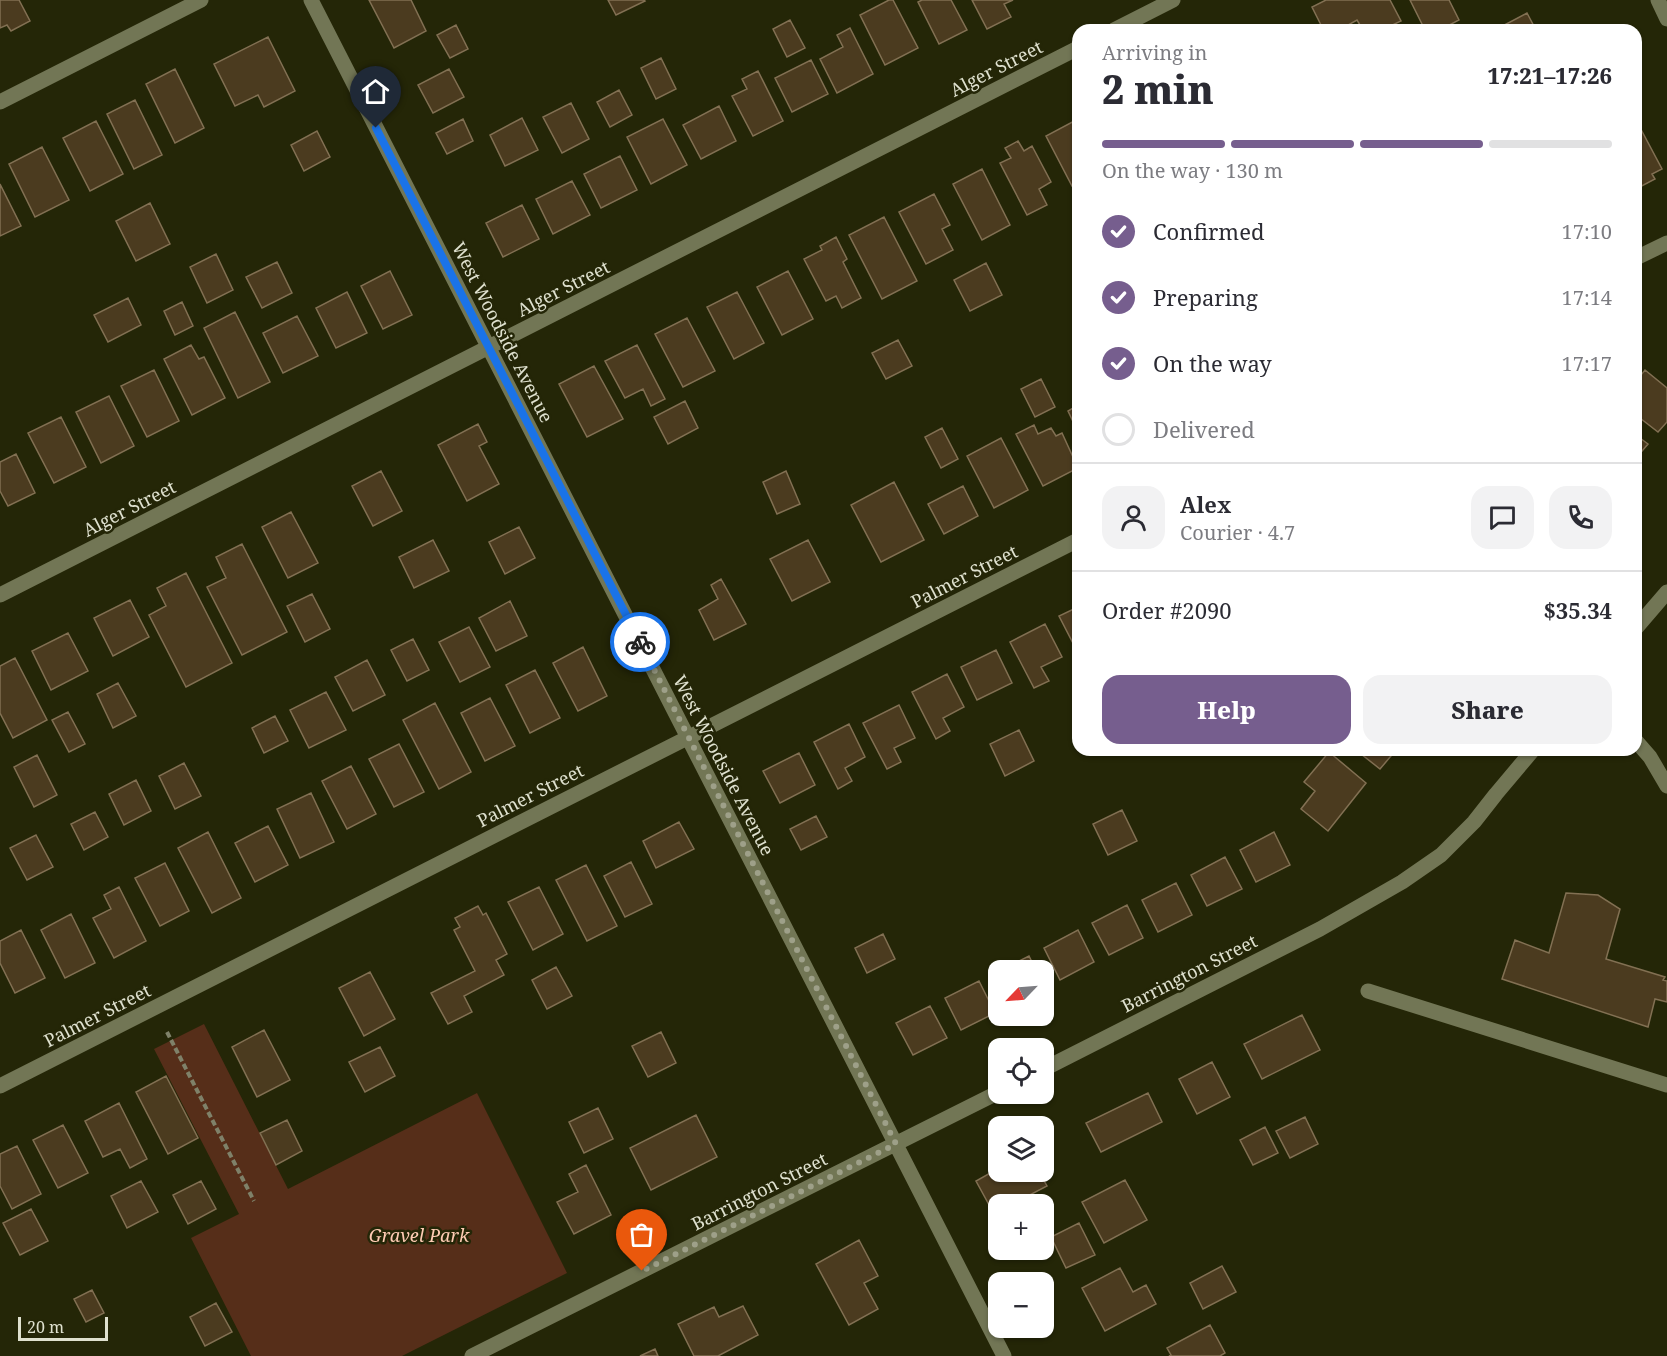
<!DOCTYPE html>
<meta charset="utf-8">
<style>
:root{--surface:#fff;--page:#f2f2f3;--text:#2b2b33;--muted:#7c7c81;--line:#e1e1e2;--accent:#765e8e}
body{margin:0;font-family:"Noto Serif",serif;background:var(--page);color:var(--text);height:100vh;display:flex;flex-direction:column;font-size:22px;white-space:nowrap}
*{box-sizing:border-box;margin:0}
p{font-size:20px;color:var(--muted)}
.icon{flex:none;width:33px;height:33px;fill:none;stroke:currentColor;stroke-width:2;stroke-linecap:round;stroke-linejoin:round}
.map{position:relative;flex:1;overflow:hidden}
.sheet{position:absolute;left:1072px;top:24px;width:570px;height:732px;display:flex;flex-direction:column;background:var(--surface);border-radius:18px;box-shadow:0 2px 4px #0004}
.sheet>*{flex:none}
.needle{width:39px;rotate:245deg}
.buttons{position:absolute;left:988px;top:960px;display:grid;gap:12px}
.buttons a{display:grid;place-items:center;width:66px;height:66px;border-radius:12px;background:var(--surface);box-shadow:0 2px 4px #0004;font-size:30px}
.scale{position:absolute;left:18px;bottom:15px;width:90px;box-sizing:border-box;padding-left:6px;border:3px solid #dfe1cf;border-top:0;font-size:16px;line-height:21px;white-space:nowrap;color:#dfe1cf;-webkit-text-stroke:4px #242607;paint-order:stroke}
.pin{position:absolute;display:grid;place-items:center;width:51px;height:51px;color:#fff;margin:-62px -26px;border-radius:50% 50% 50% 0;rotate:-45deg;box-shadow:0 0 6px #0007}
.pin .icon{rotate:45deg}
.courier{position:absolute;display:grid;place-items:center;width:60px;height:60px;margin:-30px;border:4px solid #1a73e8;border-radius:50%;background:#fff;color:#222;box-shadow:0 2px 8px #0007}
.head em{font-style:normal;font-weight:800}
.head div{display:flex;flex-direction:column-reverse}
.head{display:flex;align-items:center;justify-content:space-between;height:102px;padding:0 30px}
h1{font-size:39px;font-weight:800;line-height:45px}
.bar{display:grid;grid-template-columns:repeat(4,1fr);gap:9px 6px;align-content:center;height:72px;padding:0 30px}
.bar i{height:8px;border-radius:4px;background:var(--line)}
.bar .on{background:var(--accent)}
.bar p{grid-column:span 4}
.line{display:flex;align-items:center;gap:15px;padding:0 30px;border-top:2px solid var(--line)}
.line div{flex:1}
.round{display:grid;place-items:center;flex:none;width:63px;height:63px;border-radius:18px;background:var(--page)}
ol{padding:0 30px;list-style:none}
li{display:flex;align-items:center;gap:18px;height:66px}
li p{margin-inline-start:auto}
li .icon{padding:6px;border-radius:50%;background:var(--accent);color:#fff;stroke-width:4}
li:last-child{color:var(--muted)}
li i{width:33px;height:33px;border:3px solid var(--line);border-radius:50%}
.primary-button{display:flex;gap:12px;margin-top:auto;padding:12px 30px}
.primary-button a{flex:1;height:69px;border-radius:18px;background:var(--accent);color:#fff;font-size:24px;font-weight:800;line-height:69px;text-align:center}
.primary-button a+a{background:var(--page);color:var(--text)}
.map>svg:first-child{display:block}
.green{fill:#562e19}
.building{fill:#4b3b1f;stroke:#827053;stroke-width:1.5}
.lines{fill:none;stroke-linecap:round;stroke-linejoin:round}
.path{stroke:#7f8169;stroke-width:4;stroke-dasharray:6 3;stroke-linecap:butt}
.minor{stroke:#727655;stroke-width:15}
.done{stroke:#9ea089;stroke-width:6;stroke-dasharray:0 10.8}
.route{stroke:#1a73e8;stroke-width:8}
.labels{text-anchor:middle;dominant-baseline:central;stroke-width:5;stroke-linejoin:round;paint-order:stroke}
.street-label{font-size:18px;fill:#dfe1cf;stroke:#242607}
.park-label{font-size:18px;font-style:italic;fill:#ffccb4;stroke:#242607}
</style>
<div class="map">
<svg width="1667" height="1356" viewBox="0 0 1667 1356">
<rect width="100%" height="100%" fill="#242607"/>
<path class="green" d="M204,1024L288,1189L477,1093L567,1273L402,1356H251L191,1238L239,1214L154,1049Z"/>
<path class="building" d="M0,0H19L30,21L11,31L7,25L0,28Z
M369,0H411L426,31L394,48Z
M608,0H644L645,1L616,15Z
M889,0H893L918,48L885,65L860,15Z
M922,0H951L967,30L939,44L918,2Z
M972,0H1013L1004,4L1011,17L987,29Z
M1326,0H1390L1401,21L1382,30H1363L1357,20L1348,25L1351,30H1320L1323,29L1312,7Z
M1410,0H1449L1459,20L1440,30H1425Z
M1527,13L1536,30H1495Z
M790,20L805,48L787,57L773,29Z
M456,25L468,49L450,58L437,35Z
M850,28L873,74L837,93L820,59L843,47L837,35Z
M268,37L295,91L264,107L258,95L235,106L214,64Z
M661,58L676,89L656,99L641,68Z
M811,60L828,94L792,112L775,78Z
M175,69L204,128L175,143L146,84Z
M449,69L464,97L433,113L418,85Z
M758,71L783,121L753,136L732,96L747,89L742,79Z
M619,90L632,115L610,127L597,102Z
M135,100L162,155L134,169L107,114Z
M571,103L589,139L562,153L543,117Z
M719,106L736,141L701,159L683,125Z
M522,118L538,150L505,166L490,135Z
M463,119L473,141L447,154L436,133Z
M663,119L687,165L651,184L627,137Z
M1078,119V183L1072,186L1046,136Z
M1636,120L1662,169L1652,174L1655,179L1636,189Z
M96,121L123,174L90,191L63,138Z
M317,131L330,157L304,171L291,145Z
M1018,141L1024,151L1032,146L1051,182L1039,189L1047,205L1027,215L1000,163L1011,158L1005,148Z
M42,147L69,200L35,217L9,164Z
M620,156L637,190L601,208L584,174Z
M982,169L1010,225L982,240L953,184Z
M572,181L590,215L553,234L536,199Z
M0,184L21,226L0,236Z
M934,194L950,225L942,229L953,250L926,264L899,212Z
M150,203L170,244L136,261L116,221Z
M522,205L539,239L503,257L486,223Z
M884,217L917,281L882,299L849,235Z
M836,237L847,259L843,262L861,298L842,308L836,296L826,301L804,259L822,250L820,246Z
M216,254L233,290L207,303L190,267Z
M277,262L292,293L262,308L246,277Z
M986,263L1002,295L970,311L954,280Z
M390,271L412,315L383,329L361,286Z
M788,271L813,319L782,335L757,287Z
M347,292L367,333L336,348L316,308Z
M737,292L764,343L734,359L707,307Z
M128,298L141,325L108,342L94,315Z
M182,302L193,326L175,335L164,311Z
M235,312L270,382L238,398L204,328Z
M297,316L318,356L283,373L263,333Z
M687,318L715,371L683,387L655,334Z
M898,340L912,366L886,379L872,353Z
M191,345L199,359L204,357L225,398L192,415L164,359Z
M637,345L665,399L651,406L643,389L625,398L605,361Z
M594,366L623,419L587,437L559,384Z
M154,370L179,421L147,437L121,386Z
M1645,370L1667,388V422L1658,432L1636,415V403L1638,400L1636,399V381Z
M1041,379L1055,407L1035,417L1021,389Z
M109,396L134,446L101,463L76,412Z
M685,401L698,428L668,444L654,417Z
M1078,405V432L1068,411Z
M61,417L86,467L54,483L28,433Z
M478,424L487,442L479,446L499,484L467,501L438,445Z
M1034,425L1038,434L1051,428L1056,436L1062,433L1078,468L1043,486L1016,434Z
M942,428L958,459L941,468L925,437Z
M1636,435L1648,444L1636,458Z
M1001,438L1028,490L994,508L967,456Z
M16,454L35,493L8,506L0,491V462Z
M381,471L402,511L373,526L352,486Z
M786,471L800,504L777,514L763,482Z
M894,482L924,540L881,562L851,505Z
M963,486L978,516L944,534L928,504Z
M291,512L318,563L288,578L262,527Z
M519,527L535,558L505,574L489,542Z
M433,540L449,571L414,588L399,557Z
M808,540L830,582L792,601L770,559Z
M242,544L287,632L242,655L207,587L226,578L216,557Z
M186,573L232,663L186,687L149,615L166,606L157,588Z
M721,579L746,624L714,640L699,610L718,599L711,585Z
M312,594L330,629L305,642L287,606Z
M130,600L149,637L113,656L94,618Z
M510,601L527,636L496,651L479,618Z
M1078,607V648L1076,649L1059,616Z
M1045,624L1062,657L1041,667L1049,681L1034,688L1010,642Z
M469,627L490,667L460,682L439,642Z
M68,633L88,671L51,690L32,651Z
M413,639L429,670L407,681L391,650Z
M583,647L607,696L578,711L553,663Z
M996,650L1012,683L977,700L961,667Z
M15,658L47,720L13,738L0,713V666Z
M367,660L385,695L353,711L335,677Z
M535,670L560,718L530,733L506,685Z
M947,674L964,707L943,718L950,731L936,739L912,692Z
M118,683L136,716L113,728L97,694Z
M326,692L346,730L309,748L290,710Z
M490,698L515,746L485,761L461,713Z
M435,703L471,772L439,789L403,720Z
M899,705L915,738L894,748L901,762L887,769L863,723Z
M68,712L85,744L69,752L52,720Z
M275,716L288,741L264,753L252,728Z
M849,724L865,757L845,768L852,781L838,789L814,742Z
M1019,730L1034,761L1005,776L990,744Z
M399,744L424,792L394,807L369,759Z
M1356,750H1396L1380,769Z
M1329,752L1366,783L1328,831L1301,809L1315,791L1304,782Z
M799,753L815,785L780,803L763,771Z
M37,755L57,795L34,807L14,767Z
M184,763L201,796L175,809L159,776Z
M351,766L376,814L347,829L322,781Z
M136,780L151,811L124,825L109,794Z
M311,793L334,842L300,858L277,809Z
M1122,810L1137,841L1108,855L1093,824Z
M95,812L108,837L84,850L71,824Z
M816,816L827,837L801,850L790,829Z
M679,822L694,849L656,868L643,841Z
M268,826L288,865L255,882L235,843Z
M208,832L241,898L212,913L178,848Z
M1274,832L1290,865L1256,882L1240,850Z
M36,835L53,867L27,880L10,848Z
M1225,857L1242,889L1207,906L1191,875Z
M631,862L652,904L625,917L604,876Z
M165,863L189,911L160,926L135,878Z
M586,865L617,926L587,941L556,880Z
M1176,883L1192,915L1158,932L1142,900Z
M119,887L146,941L114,958L93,918L111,909L104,895Z
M539,887L563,934L533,950L508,902Z
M1566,893L1598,895L1620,909L1606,959L1665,977L1663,980L1667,981V1002L1655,999L1648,1027L1502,979L1515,940L1549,953Z
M1127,905L1143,938L1109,955L1092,923Z
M478,906L483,915L486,913L507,954L496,960L504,975L464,996L472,1012L448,1024L431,993L475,971L454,930L460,927L455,918Z
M71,914L95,963L65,978L41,930Z
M21,930L45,978L15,993L0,963V941Z
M1078,930L1094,962L1060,980L1044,948Z
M883,934L895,959L867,973L855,948Z
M1029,956L1036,970H1001Z
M556,967L572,996L547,1009L532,980Z
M370,972L395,1019L364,1036L339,988Z
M979,981L995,1013L961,1030L945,998Z
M930,1006L947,1038L913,1055L896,1023Z
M1302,1015L1320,1050L1262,1079L1244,1044Z
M264,1030L290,1080L257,1097L232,1047Z
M661,1032L676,1063L648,1077L632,1046Z
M380,1047L395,1076L365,1092L349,1062Z
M1212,1062L1230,1097L1197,1114L1179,1079Z
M166,1076L198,1138L168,1154L136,1092Z
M1148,1093L1162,1122L1101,1152L1086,1123Z
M119,1103L147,1159L130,1168L120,1149L103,1157L85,1121Z
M598,1108L613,1139L584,1153L569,1122Z
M696,1115L717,1157L651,1190L630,1148Z
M1305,1117L1318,1144L1290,1158L1276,1131Z
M287,1120L302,1151L276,1165L260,1133Z
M63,1125L88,1173L58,1188L33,1140Z
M1265,1127L1278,1153L1253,1165L1240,1140Z
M17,1146L41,1194L12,1209L0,1186V1154Z
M586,1165L611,1215L574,1234L557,1202L578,1192L569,1174Z
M999,1168V1172H1039L1047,1186L1020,1200L1022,1204H999V1223L976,1181Z
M1125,1180L1147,1220L1104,1243L1082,1202Z
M141,1181L158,1212L127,1228L111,1196Z
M201,1181L216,1209L188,1224L173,1195Z
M31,1209L48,1241L20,1255L3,1223Z
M1079,1223L1095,1255L1066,1268L1051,1237Z
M859,1240L878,1276L864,1283L878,1309L849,1325L816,1264Z
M1222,1266L1236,1292L1203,1309L1190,1283Z
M1120,1268L1133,1292L1146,1285L1156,1304L1105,1331L1082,1288Z
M92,1290L104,1313L86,1322L74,1299Z
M216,1303L232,1332L205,1346L190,1317Z
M743,1306L758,1335L718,1356H694L678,1324L714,1307L719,1317Z
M1210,1325L1225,1353L1220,1356H1169L1171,1355L1167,1348Z
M655,1349L658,1356H640Z"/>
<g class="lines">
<path class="path" d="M167,1032L254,1201"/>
<path class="minor" d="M311,0L1004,1356
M1658,0L1667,19
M1114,30L1173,0
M0,102L201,0
M1636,258L1667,243
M0,595L1078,48
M1636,628L1667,592
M1636,741L1650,757L1667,786
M1368,991L1667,1085
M1044,1069L1320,929L1402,882L1441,855L1474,822L1496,794L1533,750
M0,1086L1078,540
M472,1356L999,1092"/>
</g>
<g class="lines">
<path class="done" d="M640,642L896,1144L642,1271"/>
<path class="route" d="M376,128L640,642"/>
</g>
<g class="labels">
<g class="street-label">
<text transform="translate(996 68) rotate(-27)">Alger Street</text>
<text transform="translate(563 288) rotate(-27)">Alger Street</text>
<text transform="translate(503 332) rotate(63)">West Woodside Avenue</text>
<text transform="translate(129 508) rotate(-27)">Alger Street</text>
<text transform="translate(964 576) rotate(-27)">Palmer Street</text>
<text transform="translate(724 765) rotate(63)">West Woodside Avenue</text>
<text transform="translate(530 795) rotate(-27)">Palmer Street</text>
<text transform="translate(1189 973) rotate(-27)">Barrington Street</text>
<text transform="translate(97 1015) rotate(-27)">Palmer Street</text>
<text transform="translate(759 1191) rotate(-27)">Barrington Street</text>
</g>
<g class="park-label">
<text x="419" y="1235">Gravel Park</text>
</g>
</g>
</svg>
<div class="buttons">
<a><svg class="needle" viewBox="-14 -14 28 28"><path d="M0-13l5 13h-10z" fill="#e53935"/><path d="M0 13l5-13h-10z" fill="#7c7c81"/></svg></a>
<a><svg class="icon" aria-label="locate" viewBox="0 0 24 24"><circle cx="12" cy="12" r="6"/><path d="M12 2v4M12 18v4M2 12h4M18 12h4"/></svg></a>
<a><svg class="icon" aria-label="layers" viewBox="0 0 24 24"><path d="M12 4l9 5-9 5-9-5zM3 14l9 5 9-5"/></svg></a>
<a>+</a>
<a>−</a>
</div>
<div class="scale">20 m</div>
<div class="pin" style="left:642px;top:1271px;background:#ea580c"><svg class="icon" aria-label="bag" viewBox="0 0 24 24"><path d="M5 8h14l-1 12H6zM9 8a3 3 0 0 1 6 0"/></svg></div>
<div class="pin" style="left:376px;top:128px;background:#1f2937"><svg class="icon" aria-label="home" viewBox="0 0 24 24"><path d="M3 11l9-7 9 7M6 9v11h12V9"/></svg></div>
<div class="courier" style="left:640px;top:642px"><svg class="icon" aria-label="bike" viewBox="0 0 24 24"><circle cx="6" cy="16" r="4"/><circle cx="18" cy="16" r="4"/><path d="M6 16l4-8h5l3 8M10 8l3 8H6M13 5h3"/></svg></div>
<section class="sheet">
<div class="head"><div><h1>2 min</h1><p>Arriving in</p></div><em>17:21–17:26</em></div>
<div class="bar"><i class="on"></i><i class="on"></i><i class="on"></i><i></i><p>On the way · 130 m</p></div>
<ol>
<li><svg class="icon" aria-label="check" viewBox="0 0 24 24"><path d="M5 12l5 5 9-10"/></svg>Confirmed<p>17:10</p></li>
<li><svg class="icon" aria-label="check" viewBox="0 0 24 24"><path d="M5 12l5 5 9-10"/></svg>Preparing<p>17:14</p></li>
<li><svg class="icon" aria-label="check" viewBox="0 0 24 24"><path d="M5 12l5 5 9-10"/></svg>On the way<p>17:17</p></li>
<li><i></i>Delivered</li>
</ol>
<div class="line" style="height:108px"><a class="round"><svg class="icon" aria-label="person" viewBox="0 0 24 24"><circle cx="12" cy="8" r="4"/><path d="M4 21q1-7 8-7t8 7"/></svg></a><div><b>Alex</b><p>Courier · 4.7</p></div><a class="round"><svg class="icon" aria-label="chat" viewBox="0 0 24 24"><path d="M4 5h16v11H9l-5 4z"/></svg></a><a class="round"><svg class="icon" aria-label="phone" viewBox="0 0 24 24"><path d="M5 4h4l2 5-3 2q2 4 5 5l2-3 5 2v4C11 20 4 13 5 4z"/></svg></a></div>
<div class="line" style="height:78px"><div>Order #2090</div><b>$35.34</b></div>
<div class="primary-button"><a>Help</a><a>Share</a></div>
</section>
</div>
